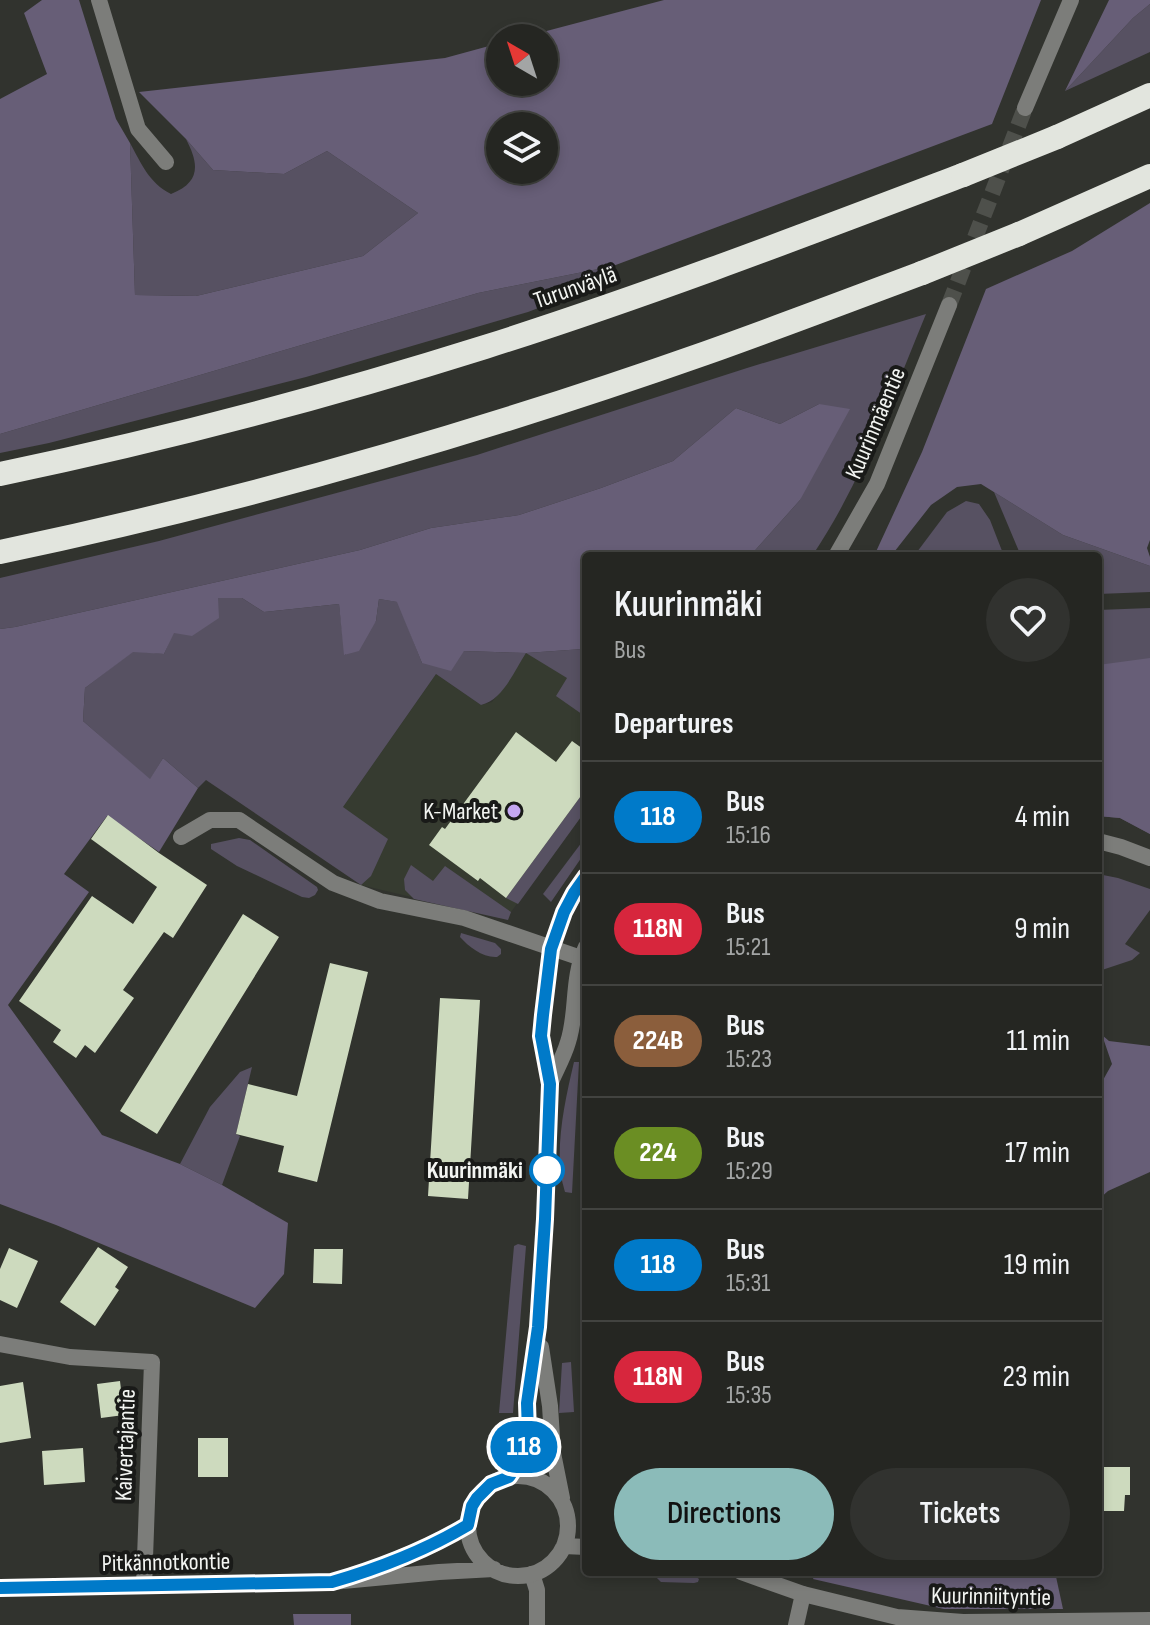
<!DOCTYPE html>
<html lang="en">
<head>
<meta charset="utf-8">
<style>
  body { margin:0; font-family:"Sofia Sans Condensed",sans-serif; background:#31322f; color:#f1f3f6; height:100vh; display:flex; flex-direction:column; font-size:30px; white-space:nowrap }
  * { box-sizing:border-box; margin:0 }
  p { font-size:26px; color:#a3a5a5 }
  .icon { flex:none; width:44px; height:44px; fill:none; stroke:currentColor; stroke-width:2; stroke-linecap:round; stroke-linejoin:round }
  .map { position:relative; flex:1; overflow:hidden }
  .details { position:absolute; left:582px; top:552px; width:520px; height:1024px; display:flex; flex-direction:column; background:#252622; border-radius:8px; box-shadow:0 4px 12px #0003,0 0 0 2px #424340 }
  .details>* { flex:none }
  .badge { padding:0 16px; border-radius:26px; font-size:28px; line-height:52px }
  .needle { width:52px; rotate:321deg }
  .controls { position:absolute; left:486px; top:24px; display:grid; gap:16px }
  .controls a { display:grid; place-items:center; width:72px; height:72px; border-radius:50%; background:#252622; box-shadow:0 4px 12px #0003,0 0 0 2px #424340; font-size:40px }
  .map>.badge { position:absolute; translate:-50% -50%; box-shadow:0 0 0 4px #fff }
  h2 { padding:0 32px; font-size:30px; line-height:72px }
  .round { display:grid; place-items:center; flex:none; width:84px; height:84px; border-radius:42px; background:#31322f }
  .head { display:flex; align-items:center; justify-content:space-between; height:136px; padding:0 32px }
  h1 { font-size:38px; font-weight:600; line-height:60px }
  .button { display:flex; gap:16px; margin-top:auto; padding:16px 32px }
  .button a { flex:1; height:92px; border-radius:48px; background:#8bbbb9; color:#111; font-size:32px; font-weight:600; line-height:92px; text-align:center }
  .button a+a { background:#31322f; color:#f1f3f6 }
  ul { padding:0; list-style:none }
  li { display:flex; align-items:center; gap:24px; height:112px; padding:0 32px; border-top:2px solid #424340 }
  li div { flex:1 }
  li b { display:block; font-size:30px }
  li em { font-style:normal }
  li .badge { min-width:88px; font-weight:700; text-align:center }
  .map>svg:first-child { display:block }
</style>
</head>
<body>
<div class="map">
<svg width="1150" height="1625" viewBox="0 0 1150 1625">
  <rect width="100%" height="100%" fill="#31332e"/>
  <path fill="#363b30" d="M 586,651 L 586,810 L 511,912 L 508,920 L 361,885 L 343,807 L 436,674 L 481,705 L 492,702 L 508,682 L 526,653 Z"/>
  <path fill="#575162" d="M 1150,4 L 1150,52 L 1065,91 L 1133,18 Z
    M 186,139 L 213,170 L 284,174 L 327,151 L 418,213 L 363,256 L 196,296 L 135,295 L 130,143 C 141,163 149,183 171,194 C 201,182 199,164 186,139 Z
    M 613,266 L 606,282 L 528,312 L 306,377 L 49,443 L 0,453 L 0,434 L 478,293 Z
    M 926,314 C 892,396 862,482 812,556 L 750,556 L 800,500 L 819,404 L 780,424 L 736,408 L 673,461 L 601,488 L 519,515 L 431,528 L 360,550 L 15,627 L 0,629 L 0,578 L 159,541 L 477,455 L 747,368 Z
    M 994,492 L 1063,535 L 1150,566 L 1150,592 L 1098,594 L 1098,556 L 1021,556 Z
    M 966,501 L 979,504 L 990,520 L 1004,556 L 914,556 L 947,512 Z
    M 218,598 L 242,598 L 264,612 L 339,604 L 345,655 L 376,621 L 379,599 L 398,602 L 422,663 L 464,651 L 526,653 L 583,649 L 586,651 L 586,717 L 556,696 L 567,678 L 526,653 C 514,671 503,700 481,705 L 436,674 L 343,807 L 388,839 L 371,876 L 361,885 L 206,780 L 198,788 L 163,758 L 150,780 L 83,721 L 85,688 L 133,651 L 164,654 L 173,633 Z
    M 1150,608 L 1150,834 L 1120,818 L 1098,816 L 1098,610 Z
    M 586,789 L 586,810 L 518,904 L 506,898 Z
    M 239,838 L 250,840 L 317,887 L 318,890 L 315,895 L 309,898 L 302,897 L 237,866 L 211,849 L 211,844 Z
    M 585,838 L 586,851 L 551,902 L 543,894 Z
    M 411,865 L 433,881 L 445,866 L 511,912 L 508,920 L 414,899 L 405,890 L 404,879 Z
    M 1098,874 L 1118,878 L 1150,889 L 1150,910 L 1125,944 L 1140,953 L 1132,960 L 1099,971 Z
    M 461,933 L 495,943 L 501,949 L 501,954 L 497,957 C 483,958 469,947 460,937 Z
    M 574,1062 L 579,1062 L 572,1193 L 565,1192 C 563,1184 560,1175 560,1167 C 558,1132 566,1096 574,1062 Z
    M 252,1067 L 236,1134 L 240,1136 L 222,1185 L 180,1164 L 210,1107 L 240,1072 Z
    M 518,1244 L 526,1246 L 513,1413 L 499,1413 L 514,1246 Z
    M 571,1362 L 574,1412 L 559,1413 L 562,1363 Z
    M 659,1572 L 691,1573 L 699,1579 L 698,1582 L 694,1583 L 661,1582 L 656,1577 Z"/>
  <path fill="#675e77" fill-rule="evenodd" d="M 42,0 L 79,0 L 116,119 L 130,143 L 135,295 L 196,296 L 363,256 L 418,213 L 327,151 L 284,174 L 213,170 L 186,139 L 139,92 L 445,58 L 500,43 L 500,82 L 544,82 L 544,38 L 520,38 L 664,0 L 1041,0 L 992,124 L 613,266 L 478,293 L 0,434 L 0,99 L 47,74 L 24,13 ZM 500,126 L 544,126 L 544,170 L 500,170 Z
    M 1109,0 L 1150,0 L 1150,4 L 1133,18 L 1065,91 Z
    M 1150,203 L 1150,540 L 1147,548 L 1150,557 L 1150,566 L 1063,535 L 981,484 L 957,487 L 931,505 L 891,556 L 874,556 L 922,452 L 986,289 L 1072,251 Z
    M 819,404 L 850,409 L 800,500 L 750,556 L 586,556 L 586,651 L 583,649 L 526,653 L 464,651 L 451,671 L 422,663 L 397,602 L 379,599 L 376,621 L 359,651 L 344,655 L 339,604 L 264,612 L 242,598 L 218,598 L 219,618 L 192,636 L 174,633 L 164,654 L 133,652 L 85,688 L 83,721 L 150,779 L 163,758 L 198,788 L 159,852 L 107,816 L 64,874 L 89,892 L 8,1005 L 102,1135 L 180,1164 L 222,1185 L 288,1223 L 284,1274 L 255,1308 L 56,1225 L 0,1204 L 0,629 L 15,627 L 360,550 L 431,528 L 519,515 L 601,488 L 673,461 L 736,408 L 780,424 Z
    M 1150,658 L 1150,834 L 1120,818 L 1098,816 L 1098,665 Z
    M 1102,1035 L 1109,1041 L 1150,1046 L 1150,1172 L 1108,1191 L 1098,1200 L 1098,1089 L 1112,1064 Z
    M 816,1572 L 1055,1572 L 1063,1609 L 944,1609 L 813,1579 Z
    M 293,1614 L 351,1614 L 351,1625 L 294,1625 Z"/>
  <path fill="#cddabe" d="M 516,732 L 556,762 L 572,741 L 586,751 L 586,789 L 506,898 L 480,878 L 478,881 L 429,845 L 442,827 L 445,829 Z
    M 108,815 L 159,853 L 207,885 L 173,938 L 164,932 L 123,990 L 134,998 L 95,1053 L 85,1045 L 76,1058 L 53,1042 L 61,1030 L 19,1001 L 92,896 L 133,924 L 157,887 L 91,839 Z
    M 243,914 L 279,937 L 157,1134 L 120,1111 Z
    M 330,963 L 368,972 L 317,1182 L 278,1172 L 284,1146 L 236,1134 L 248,1084 L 297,1096 Z
    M 440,998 L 480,1000 L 468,1199 L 428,1196 Z
    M 98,1247 L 128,1267 L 115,1287 L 119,1290 L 95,1326 L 60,1302 Z
    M 9,1248 L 38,1261 L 17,1308 L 0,1300 L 0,1269 Z
    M 314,1249 L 343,1249 L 342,1284 L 313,1283 Z
    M 120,1381 L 124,1415 L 101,1418 L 97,1384 Z
    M 23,1382 L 31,1438 L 0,1443 L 0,1386 Z
    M 198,1438 L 228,1438 L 228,1477 L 198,1477 Z
    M 83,1448 L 85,1482 L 44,1485 L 42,1451 Z
    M 1098,1467 L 1130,1467 L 1130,1495 L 1125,1495 L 1124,1511 L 1098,1511 Z"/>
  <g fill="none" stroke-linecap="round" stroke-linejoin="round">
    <path stroke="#4e504b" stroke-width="16" stroke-dasharray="16 8" stroke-linecap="butt" d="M 949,305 L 1025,108"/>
    <path stroke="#7c7d7a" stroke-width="16" d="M 99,0 L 138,129 L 166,162
      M 181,837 L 210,820 L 239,820 L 333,883 L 380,901 L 464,918 L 581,958
      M 0,1344 L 70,1357 L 152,1362 L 144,1586
      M 532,1574 L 537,1590 L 537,1625
      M 796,1625 L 803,1594"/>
    <path stroke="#7c7d7a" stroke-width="16" d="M 1025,108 L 1071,0
      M 836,556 L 877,484 L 949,305
      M 1098,841 L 1121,847 L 1150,858
      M 550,1084 C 556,1070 564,1056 568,1042 C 578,1012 571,979 586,947
      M 541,1347 L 550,1406 L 553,1453 L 562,1498
      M468 1526a50 50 0 1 1 100 0a50 50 0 1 1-100 0Z
      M 509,1477 L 521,1459 L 528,1433 L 527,1403 L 538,1327 L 545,1219 L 550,1084 L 541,1036 L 551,949 L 564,912 L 586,876
      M 564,1546 L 586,1547
      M 741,1572 L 803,1594 L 897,1617 L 963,1622 L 1150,1620
      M 361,1574 L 434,1544 L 468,1525
      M 0,1588 L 332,1582 L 439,1572 L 494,1569"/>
    <path stroke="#e2e5de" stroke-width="24" d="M 1057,137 L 1150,95
      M 1019,234 L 1150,176
      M 0,474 C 164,440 326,397 485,347 C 646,296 805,235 963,175
      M 0,552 C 239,502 476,434 706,353 C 779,327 850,300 922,273"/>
    <path stroke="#e2e5de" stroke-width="24" d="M 963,175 L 1057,137
      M 922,273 L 1019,234"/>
  </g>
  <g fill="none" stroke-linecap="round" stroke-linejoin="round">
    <g stroke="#fff" stroke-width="18">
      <path id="line" d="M 0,1588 L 332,1582 C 380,1568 426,1550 468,1525 L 472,1506 L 477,1498 L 491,1484 L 509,1477 L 521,1459 L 528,1433 L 527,1403 L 538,1327 L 545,1219 L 550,1084 L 541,1036 L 543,1015 L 551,949 L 564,912 L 574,893 L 586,876"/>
    </g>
    <use href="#line" stroke="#007ac9" stroke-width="12"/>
  </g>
  <circle fill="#c4a7f1" stroke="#191a18" stroke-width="3" cx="514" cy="811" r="8"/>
  <circle fill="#fff" stroke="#007ac9" stroke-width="4" cx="547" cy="1170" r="16"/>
  <g text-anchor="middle" stroke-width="8" stroke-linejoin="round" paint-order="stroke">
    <g font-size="24" fill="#f3f5f2" stroke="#191a18">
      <text transform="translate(575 287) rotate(-19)" y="8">Turunväylä</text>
      <text transform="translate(875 423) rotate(-67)" y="8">Kuurinmäentie</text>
      <text transform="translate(125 1445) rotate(-88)" y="8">Kaivertajantie</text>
      <text transform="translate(166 1562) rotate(-1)" y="8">Pitkännotkontie</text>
      <text transform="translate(991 1596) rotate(1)" y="8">Kuurinniityntie</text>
    </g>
    <g font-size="24" fill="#f3f5f2" stroke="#191a18" text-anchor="end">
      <text x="498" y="819">K-Market</text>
    </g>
    <g font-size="24" font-weight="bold" fill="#f3f5f2" stroke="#191a18" text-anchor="end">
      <text x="523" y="1178">Kuurinmäki</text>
    </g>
  </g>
</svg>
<div class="controls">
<a><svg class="needle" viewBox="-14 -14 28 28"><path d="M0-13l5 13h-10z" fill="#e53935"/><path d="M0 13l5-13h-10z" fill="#a3a5a5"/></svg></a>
<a><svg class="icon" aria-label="layers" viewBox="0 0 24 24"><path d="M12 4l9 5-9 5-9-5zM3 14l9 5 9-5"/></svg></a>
</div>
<b class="badge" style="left:524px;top:1447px;background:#007ac9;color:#fff">118</b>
<section class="details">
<div class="head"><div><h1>Kuurinmäki</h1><p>Bus</p></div><a class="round"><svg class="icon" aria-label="heart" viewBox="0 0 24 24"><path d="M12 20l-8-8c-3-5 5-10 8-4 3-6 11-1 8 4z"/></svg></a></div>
<h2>Departures</h2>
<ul>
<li><span class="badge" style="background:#007ac9;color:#fff">118</span><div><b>Bus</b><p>15:16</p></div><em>4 min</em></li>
<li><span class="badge" style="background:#d7263d;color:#fff">118N</span><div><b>Bus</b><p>15:21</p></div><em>9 min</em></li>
<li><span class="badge" style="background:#8b5e3c;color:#fff">224B</span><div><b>Bus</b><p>15:23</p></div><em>11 min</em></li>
<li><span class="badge" style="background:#6b8e23;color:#fff">224</span><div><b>Bus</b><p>15:29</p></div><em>17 min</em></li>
<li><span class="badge" style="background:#007ac9;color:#fff">118</span><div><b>Bus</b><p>15:31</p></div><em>19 min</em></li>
<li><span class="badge" style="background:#d7263d;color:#fff">118N</span><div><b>Bus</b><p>15:35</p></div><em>23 min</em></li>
</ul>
<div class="button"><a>Directions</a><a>Tickets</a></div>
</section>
</div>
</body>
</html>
